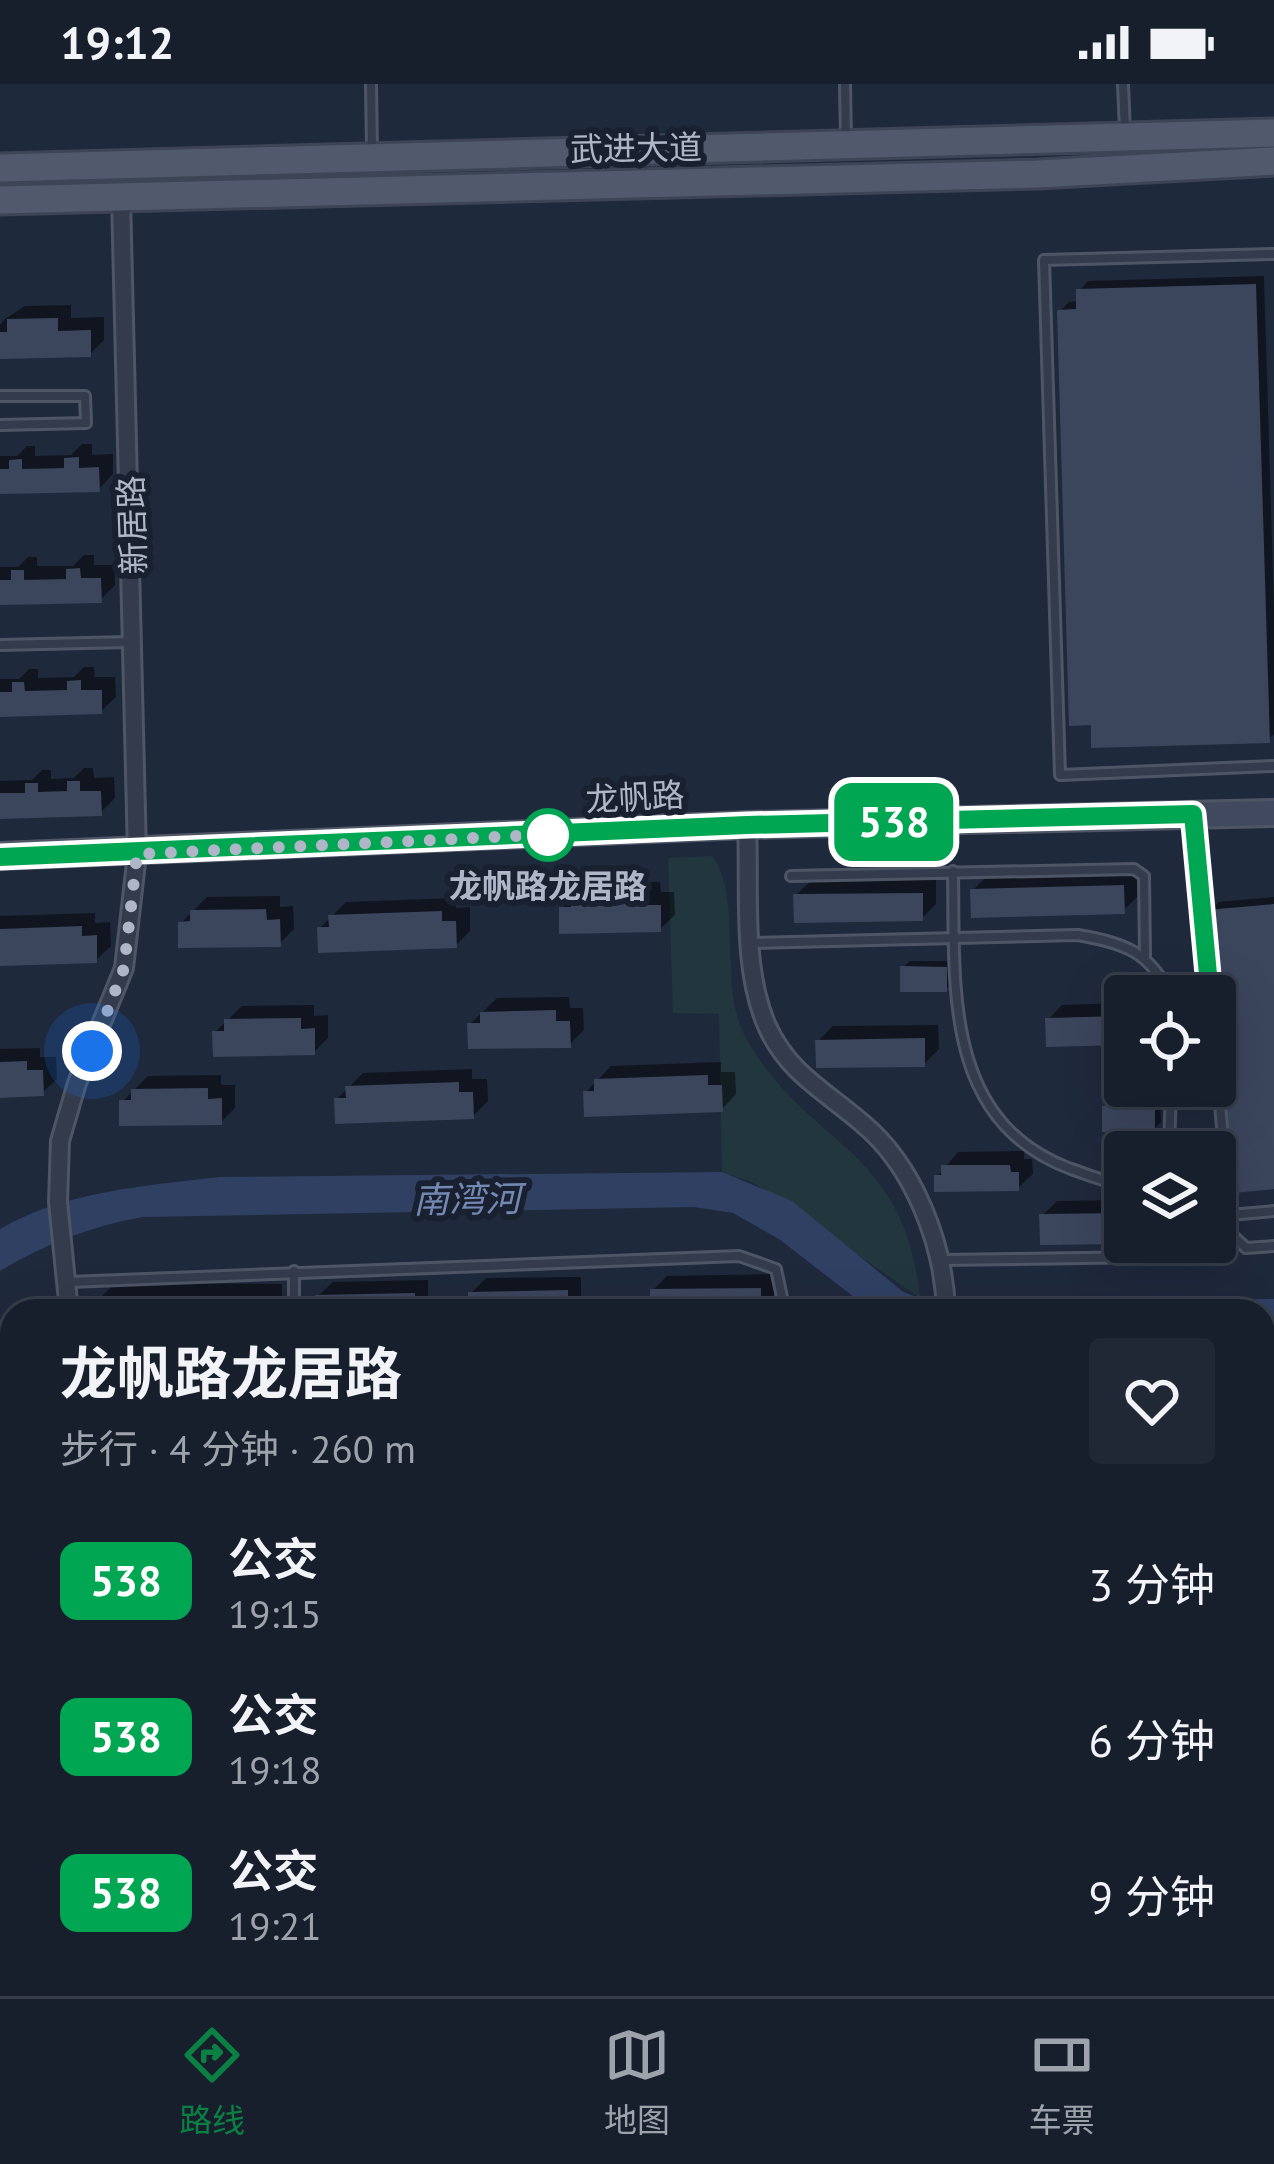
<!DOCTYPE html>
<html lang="zh">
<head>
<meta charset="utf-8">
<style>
  body { margin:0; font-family:"PT Sans","Noto Sans SC",sans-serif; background:#202735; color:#f1f3f6; height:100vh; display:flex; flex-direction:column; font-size:45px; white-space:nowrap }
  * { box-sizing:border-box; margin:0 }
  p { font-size:39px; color:#9ea2aa }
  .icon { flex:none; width:66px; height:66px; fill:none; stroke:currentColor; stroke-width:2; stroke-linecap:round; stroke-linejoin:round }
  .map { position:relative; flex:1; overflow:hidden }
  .panel { position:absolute; left:0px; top:1215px; width:1275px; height:699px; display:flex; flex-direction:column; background:#171f2d; border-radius:36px 36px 0 0; box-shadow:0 12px 48px #0002,0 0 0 3px #363d49 }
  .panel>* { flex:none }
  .badge { padding:0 24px; border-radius:18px; font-size:42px; line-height:78px }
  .tools { position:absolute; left:1104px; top:891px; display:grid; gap:24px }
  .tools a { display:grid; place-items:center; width:132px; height:132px; border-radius:12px; background:#171f2d; box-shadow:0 12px 48px #0002,0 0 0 3px #363d49; font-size:60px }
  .you { position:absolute; width:60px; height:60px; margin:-30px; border:9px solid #fff; border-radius:50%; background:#1a73e8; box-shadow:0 0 0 18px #1a73e833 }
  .map>.badge { position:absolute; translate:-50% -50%; box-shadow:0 0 0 6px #fff }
  .round { display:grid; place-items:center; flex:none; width:126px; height:126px; border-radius:12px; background:#202735 }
  .overview { display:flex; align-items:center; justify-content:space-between; height:204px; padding:0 60px }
  h1 { font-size:57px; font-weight:700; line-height:90px }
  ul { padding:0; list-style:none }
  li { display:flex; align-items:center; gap:36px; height:156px; padding:0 60px }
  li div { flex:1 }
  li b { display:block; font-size:45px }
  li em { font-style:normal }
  li .badge { min-width:132px; font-weight:700; text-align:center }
  .status { display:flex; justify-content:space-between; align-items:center; height:84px; padding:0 60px; background:#171f2d; direction:ltr }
  .status svg { height:33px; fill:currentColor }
  .tabs { display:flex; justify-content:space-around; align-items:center; height:168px; border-top:3px solid #363d49; background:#171f2d; font-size:33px; color:#9ea2aa }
  .tabs a { display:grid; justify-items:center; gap:6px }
  .tabs .active { color:#0b8043 }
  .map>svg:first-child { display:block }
</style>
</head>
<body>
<div class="status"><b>19:12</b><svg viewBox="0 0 49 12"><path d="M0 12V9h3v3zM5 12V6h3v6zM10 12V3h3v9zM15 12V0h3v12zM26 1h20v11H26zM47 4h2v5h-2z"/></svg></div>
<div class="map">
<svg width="1274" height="1912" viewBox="0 0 1274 1912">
  <rect width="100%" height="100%" fill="#1f293c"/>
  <path fill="#21373d" d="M 712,772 C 743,810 718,902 745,952 C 807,1065 904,1059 920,1214 L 754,1099 L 722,1088 L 719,930 L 673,929 L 668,774 Z"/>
  <path fill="#2f4063" d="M 722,1088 L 792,1117 L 902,1207 L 927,1218 L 1274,1215 L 1274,1252 L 1263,1252 L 1263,1227 L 872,1227 L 779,1155 L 733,1129 L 694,1123 L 143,1133 C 91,1142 45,1160 0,1187 L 0,1145 C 66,1107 144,1102 219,1093 Z"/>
  <path fill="#0007" d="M 1264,192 L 1274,525 L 1274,650 L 1268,656 L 1060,227 L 1069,218 L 1079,217 L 1079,207 L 1088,197 Z
    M 71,221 L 71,234 L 104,233 L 104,256 L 90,270 L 0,272 L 0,241 L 5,235 L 25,222 Z
    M 82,360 L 92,360 L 92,371 L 113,370 L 113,390 L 99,405 L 0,407 L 0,372 L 17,372 L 27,362 L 35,362 L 35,372 L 71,371 Z
    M 84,471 L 94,471 L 94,481 L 115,481 L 115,501 L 100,516 L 0,518 L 0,483 L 18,483 L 28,473 L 37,473 L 37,482 L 73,482 Z
    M 84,583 L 94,583 L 95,593 L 115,593 L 116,613 L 101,627 L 0,630 L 0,595 L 19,595 L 29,585 L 38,585 L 38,594 L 74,593 Z
    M 84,684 L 93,684 L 94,694 L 114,693 L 115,714 L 100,729 L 0,732 L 0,697 L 32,696 L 42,686 L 51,686 L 51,695 L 74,694 Z
    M 1137,787 L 1138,812 L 1123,827 L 973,806 L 987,792 Z
    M 936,795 L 936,820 L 922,834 L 796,811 L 811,797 Z
    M 588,798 L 660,798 L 661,808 L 674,808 L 675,831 L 660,845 L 562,824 Z
    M 280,812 L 280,823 L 293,822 L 294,845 L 279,860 L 181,839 L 207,813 Z
    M 1274,813 L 1274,1102 L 1210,827 L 1219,818 Z
    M 455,814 L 456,824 L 470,823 L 470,847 L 456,861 L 320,844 L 346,818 Z
    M 95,829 L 95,839 L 110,838 L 111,862 L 96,876 L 0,879 L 0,832 Z
    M 910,877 L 953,877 L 952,899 L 946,905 L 903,883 Z
    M 569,913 L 570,924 L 583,924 L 584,946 L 569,961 L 470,940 L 497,914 Z
    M 1125,919 L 1125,958 L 1048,936 L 1062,921 Z
    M 314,921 L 314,932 L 328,931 L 328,954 L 314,968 L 215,948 L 242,922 Z
    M 938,941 L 939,965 L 924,980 L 818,957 L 833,942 Z
    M 40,964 L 40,973 L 56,973 L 57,995 L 42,1009 L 0,1011 L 0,965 Z
    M 721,978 L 721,988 L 735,988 L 736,1010 L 722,1025 L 586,1008 L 611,982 Z
    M 472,985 L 472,995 L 487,995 L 488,1017 L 473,1032 L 337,1015 L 363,989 Z
    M 221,991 L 221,1001 L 235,1001 L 235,1024 L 221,1038 L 122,1018 L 148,992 Z
    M 1112,1017 L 1160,1017 L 1161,1038 L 1154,1045 L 1105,1024 Z
    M 1024,1067 L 1024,1075 L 1032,1075 L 1033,1090 L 1018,1104 L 937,1093 L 958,1068 Z
    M 1125,1116 L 1125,1157 L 1042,1132 L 1057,1117 Z
    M 774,1190 L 774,1216 L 763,1227 L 653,1227 L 653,1206 L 667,1192 Z
    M 581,1193 L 581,1218 L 573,1227 L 471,1227 L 471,1209 L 486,1194 Z
    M 428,1196 L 428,1221 L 423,1227 L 318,1227 L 318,1212 L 333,1198 Z
    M 115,1199 L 282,1200 L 282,1225 L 101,1227 L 101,1213 Z
    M 1263,1299 L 1274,1299 L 1274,1340 L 1263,1340 Z
    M 0,1316 L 12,1316 L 12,1370 L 0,1371 Z
    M 0,1422 L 12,1422 L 12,1476 L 0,1475 Z
    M 1263,1459 L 1274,1459 L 1274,1498 L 1263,1498 Z
    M 1263,1579 L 1274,1579 L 1274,1616 L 1263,1616 Z
    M 12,1634 L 12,1678 L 0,1679 L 0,1635 Z
    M 1263,1657 L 1274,1657 L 1274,1693 L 1263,1693 Z
    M 0,1761 L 12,1761 L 12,1803 L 0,1803 Z
    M 1263,1765 L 1274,1765 L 1274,1800 L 1263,1800 Z
    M 1263,1838 L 1274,1838 L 1274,1873 L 1263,1874 Z
    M 0,1886 L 12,1886 L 12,1902 L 36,1902 L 36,1912 L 0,1912 Z
    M 96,1902 L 198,1902 L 188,1912 L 96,1912 Z
    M 628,1902 L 780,1902 L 780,1912 L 618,1912 Z
    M 799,1902 L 943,1902 L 943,1912 L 790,1912 Z
    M 990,1902 L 1093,1902 L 1093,1910 L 988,1912 Z
    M 1102,1902 L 1208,1902 L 1208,1904 L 1200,1912 L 1102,1912 Z"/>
  <path fill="#3b455c" d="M 1256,200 L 1270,659 L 1091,664 L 1091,641 L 1069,642 L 1057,226 L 1076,225 L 1076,205 Z
    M 58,234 L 58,247 L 91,246 L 91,273 L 0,275 L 0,248 L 7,248 L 7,235 Z
    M 79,373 L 79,384 L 99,383 L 100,408 L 0,410 L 0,385 L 9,385 L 9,376 L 22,375 L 22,385 L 64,384 L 64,374 Z
    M 80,484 L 81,494 L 101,494 L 102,519 L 0,521 L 0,496 L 11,496 L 11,486 L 24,486 L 24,496 L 66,495 L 66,485 Z
    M 81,596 L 81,606 L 102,606 L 102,630 L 0,633 L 0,608 L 12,608 L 12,598 L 24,598 L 25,607 L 67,606 L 67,597 Z
    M 67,697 L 80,697 L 80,707 L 101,707 L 102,732 L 0,735 L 0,709 L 25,709 L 25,699 L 38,699 L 38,708 L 67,707 Z
    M 1124,801 L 1125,830 L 971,834 L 970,805 Z
    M 923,809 L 923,837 L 794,839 L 793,810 Z
    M 647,811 L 647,821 L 661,821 L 661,848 L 559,850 L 559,823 L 571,823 L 570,812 Z
    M 1274,820 L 1274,1105 L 1234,1109 L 1206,826 Z
    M 266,825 L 267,836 L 280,835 L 281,863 L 178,864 L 178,838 L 190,837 L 190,826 Z
    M 442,827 L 442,837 L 456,837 L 457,864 L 318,869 L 317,843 L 329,843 L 328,831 Z
    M 82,842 L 82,852 L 97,851 L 97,879 L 0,882 L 0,845 Z
    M 900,882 L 947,883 L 947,908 L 900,908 Z
    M 556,926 L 556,937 L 570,937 L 571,964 L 468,965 L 467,939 L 480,939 L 480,928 Z
    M 1125,932 L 1125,961 L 1046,963 L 1045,934 Z
    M 301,934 L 301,945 L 315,944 L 315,971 L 213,973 L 212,947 L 224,947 L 224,935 Z
    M 925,954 L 925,983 L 816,984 L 815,956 Z
    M 27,977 L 27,986 L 43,986 L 44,1012 L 0,1014 L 0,978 Z
    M 708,991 L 708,1001 L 722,1001 L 723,1028 L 584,1033 L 583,1007 L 594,1007 L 594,995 Z
    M 459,998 L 459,1008 L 473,1008 L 474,1035 L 335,1040 L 334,1014 L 346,1014 L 345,1002 Z
    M 208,1004 L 208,1015 L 222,1014 L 222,1041 L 119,1042 L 119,1016 L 131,1016 L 131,1005 Z
    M 1102,1022 L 1155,1022 L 1155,1048 L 1102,1048 Z
    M 941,1081 L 1010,1081 L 1011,1088 L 1019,1088 L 1019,1107 L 934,1108 L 934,1091 L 941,1091 Z
    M 1125,1129 L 1125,1160 L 1040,1161 L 1039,1130 Z
    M 761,1204 L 761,1227 L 650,1227 L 650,1205 Z
    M 568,1206 L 568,1227 L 468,1227 L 468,1208 Z
    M 415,1209 L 415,1227 L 315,1227 L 315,1211 Z
    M 98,1212 L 268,1213 L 269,1227 L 98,1227 Z
    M 1263,1312 L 1274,1312 L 1274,1343 L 1263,1343 Z
    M 0,1324 L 12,1324 L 12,1373 L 0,1374 Z
    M 0,1430 L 12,1430 L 12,1480 L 0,1481 Z
    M 1263,1472 L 1274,1472 L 1274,1501 L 1263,1501 Z
    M 1274,1591 L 1274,1619 L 1263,1619 L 1263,1592 Z
    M 0,1647 L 12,1647 L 12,1681 L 0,1682 Z
    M 1263,1670 L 1274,1670 L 1274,1696 L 1263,1696 Z
    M 0,1774 L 12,1774 L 12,1806 L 0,1806 Z
    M 1263,1778 L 1274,1778 L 1274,1803 L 1263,1803 Z
    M 1274,1850 L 1274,1876 L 1263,1877 L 1263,1851 Z
    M 0,1899 L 22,1902 L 22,1912 L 0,1912 Z
    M 93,1902 L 185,1902 L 185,1912 L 93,1912 Z
    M 1080,1902 L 1080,1912 L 985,1912 L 985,1903 Z
    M 1099,1902 L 1194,1902 L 1194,1912 L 1099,1912 Z
    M 929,1905 L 930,1912 L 848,1912 L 848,1908 Z"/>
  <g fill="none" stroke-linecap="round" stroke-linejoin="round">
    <g stroke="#4e5666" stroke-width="14">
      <path id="lane" d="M 371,0 L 372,67
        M 845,0 L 846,55
        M 1123,0 L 1125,47
        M 1274,170 L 1044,176 L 1060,691 L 1274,682
        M 0,312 L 85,312 L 86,339 L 0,341
        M 0,561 L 129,558
        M 1194,738 L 1210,912
        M 953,787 C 955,902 942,1037 1071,1085 C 1089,1091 1106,1099 1125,1100
        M 791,792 L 1134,785 L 1144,792 L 1145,873
        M 752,859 L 1078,851 C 1125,859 1150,868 1171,912
        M 1215,967 L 1232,1151 L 1246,1164 L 1274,1162
        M 1169,1068 L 1171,1002
        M 1230,1131 L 1274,1127
        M 941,1176 L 1150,1173 L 1166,1158
        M 294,1187 L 294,1227
        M 69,1198 L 739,1172 L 776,1185 L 785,1227
        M 1263,1292 L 1274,1292
        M 1263,1427 L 1274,1427
        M 1263,1644 L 1274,1644
        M 0,1688 L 12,1688
        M 1263,1728 L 1274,1728
        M 0,1757 L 12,1757
        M 1263,1831 L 1274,1830
        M 72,1902 L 72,1912
        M 202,1902 L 207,1912
        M 964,1902 L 965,1912
        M 1223,1902 L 1223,1912
        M 246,1904 L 305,1902
        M 518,1912 L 520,1902
        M 565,1912 L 566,1902"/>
    </g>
    <g stroke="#4e5666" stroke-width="22">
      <path id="street" d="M 747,741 C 750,804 741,883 767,942 C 788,989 825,1007 862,1039 C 914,1082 944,1160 946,1227
        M 69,1227 L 58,1118 L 60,1057 L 77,999 L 124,884 L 137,770 L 121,113"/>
    </g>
    <g stroke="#4e5666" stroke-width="30">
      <path id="secondary" d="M 0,772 L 747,741 L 1274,729
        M 1263,1555 L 1274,1555
        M 0,1588 L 12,1588"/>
    </g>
    <g stroke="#3c4455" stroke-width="33">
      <path id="primary" d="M 0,84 L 1274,49
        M 0,116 L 1038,90 L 1274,77"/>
    </g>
    <use href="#lane" stroke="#333b4c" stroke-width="8"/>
    <use href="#street" stroke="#333b4c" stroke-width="16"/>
    <use href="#secondary" stroke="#41495f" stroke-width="24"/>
    <use href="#primary" stroke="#515a6c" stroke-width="27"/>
  </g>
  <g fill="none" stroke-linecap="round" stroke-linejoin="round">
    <g stroke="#fff" stroke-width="27">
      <path id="line" d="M 0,773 L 747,741 L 1193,730 L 1210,912"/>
    </g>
    <use href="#line" stroke="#00a651" stroke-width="18"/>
    <path stroke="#aeb6c8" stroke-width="12" stroke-dasharray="0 21.6" d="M 92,967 L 124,884 L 137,770 L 560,750 L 548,751"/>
  </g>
  <circle fill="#fff" stroke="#00a651" stroke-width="6" cx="548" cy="751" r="24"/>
  <g text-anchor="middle" stroke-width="12" stroke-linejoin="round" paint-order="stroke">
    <g font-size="33" fill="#aeb6c8" stroke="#192030">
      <text transform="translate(636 64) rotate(-1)" y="12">武进大道</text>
      <text transform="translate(132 441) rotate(-92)" y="12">新居路</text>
      <text transform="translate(635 713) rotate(-3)" y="12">龙帆路</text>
    </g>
    <g font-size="33" font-weight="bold" fill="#aeb6c8" stroke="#192030">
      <text x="548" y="814">龙帆路龙居路</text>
    </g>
    <g font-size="36" font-style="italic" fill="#7389b3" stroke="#192030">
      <text transform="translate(467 1115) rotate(-1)" y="13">南湾河</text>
    </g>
  </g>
</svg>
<div class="tools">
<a><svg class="icon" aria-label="locate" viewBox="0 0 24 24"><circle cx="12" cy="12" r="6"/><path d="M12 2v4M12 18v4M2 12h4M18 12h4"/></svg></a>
<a><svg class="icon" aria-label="layers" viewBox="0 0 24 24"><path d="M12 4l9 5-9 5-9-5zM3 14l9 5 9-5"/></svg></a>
</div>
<div class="you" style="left:92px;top:967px"></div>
<b class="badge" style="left:894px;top:738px;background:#00a651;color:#fff">538</b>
<section class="panel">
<div class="overview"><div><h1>龙帆路龙居路</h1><p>步行 · 4 分钟 · 260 m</p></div><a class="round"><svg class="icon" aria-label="heart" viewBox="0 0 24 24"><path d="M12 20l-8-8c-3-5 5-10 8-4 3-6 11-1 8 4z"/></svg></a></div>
<ul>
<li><span class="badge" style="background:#00a651;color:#fff">538</span><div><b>公交</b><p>19:15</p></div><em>3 分钟</em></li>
<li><span class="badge" style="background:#00a651;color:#fff">538</span><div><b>公交</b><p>19:18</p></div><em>6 分钟</em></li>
<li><span class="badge" style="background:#00a651;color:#fff">538</span><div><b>公交</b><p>19:21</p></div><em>9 分钟</em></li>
</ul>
</section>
</div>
<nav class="tabs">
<a class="active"><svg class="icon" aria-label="directions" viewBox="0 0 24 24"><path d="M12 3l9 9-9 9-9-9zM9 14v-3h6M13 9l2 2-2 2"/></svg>路线</a>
<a><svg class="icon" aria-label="map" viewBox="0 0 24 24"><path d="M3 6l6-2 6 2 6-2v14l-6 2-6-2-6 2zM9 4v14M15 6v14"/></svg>地图</a>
<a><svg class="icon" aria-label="tickets" viewBox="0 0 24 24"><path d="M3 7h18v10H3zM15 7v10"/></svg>车票</a>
</nav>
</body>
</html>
